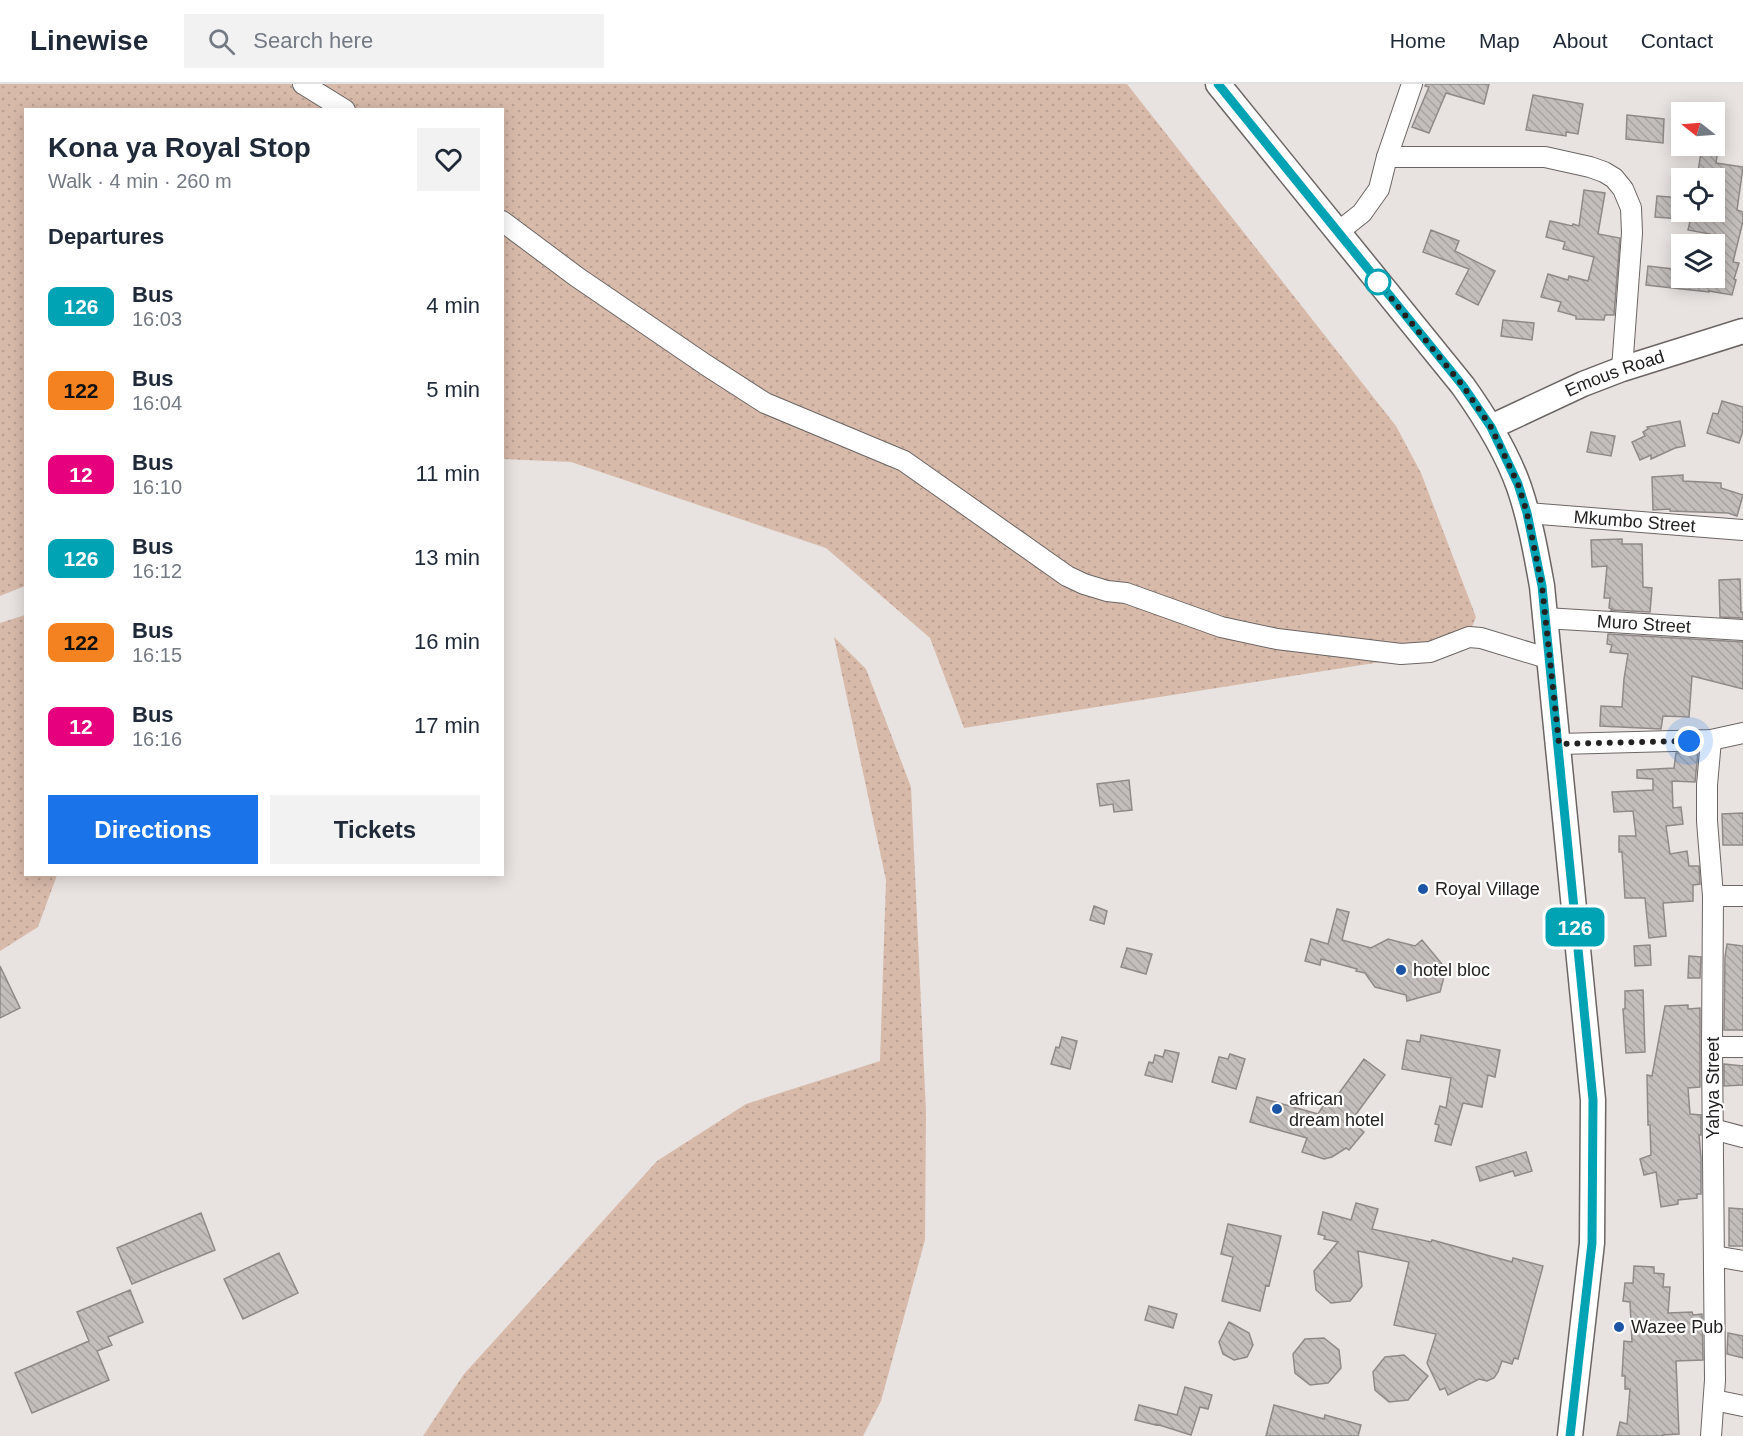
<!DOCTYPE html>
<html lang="en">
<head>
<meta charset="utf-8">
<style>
  body { margin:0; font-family:Helvetica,sans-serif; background:#f2f2f3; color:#1f2937; height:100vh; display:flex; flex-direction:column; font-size:22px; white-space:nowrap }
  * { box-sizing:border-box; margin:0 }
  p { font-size:20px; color:#747a83 }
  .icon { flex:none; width:33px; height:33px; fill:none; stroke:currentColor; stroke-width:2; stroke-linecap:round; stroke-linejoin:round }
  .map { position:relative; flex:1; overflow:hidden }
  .drawer { position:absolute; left:24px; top:24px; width:480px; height:768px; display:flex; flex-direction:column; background:#fff; border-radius:0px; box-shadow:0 3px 15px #0003 }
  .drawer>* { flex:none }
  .badge { padding:0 12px; border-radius:9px; font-size:21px; line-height:39px }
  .needle { width:39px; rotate:287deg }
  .buttons { position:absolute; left:1671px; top:18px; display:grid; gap:12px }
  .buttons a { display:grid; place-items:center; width:54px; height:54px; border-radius:0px; background:#fff; box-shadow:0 3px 15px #0003; font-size:30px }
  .you { position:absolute; width:30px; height:30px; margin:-15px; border:4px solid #fff; border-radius:50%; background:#1a73e8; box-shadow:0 0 0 9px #1a73e833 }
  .map>.badge { position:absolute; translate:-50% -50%; box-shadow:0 0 0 3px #fff }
  h2 { padding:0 24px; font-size:22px; line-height:54px }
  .round { display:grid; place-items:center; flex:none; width:63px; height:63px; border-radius:0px; background:#f2f2f3 }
  .summary { display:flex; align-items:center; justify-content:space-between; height:102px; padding:0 24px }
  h1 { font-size:28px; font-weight:800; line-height:45px }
  .button { display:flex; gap:12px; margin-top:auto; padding:12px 24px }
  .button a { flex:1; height:69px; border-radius:0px; background:#1a73e8; color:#fff; font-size:24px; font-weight:800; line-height:69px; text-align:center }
  .button a+a { background:#f2f2f3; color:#1f2937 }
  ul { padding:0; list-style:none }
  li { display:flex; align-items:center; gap:18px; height:84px; padding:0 24px }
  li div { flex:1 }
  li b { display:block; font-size:22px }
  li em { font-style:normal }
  li .badge { min-width:66px; font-weight:700; text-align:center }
  header { display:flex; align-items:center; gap:36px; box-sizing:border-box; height:84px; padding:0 30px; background:#fff; border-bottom:2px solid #e0e1e3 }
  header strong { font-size:28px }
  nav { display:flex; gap:33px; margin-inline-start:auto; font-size:21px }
  .search { width:420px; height:54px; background:#f2f2f3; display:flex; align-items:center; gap:15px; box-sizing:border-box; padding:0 21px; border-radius:0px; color:#747a83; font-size:22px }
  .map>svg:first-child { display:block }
</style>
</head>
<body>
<header>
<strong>Linewise</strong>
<div class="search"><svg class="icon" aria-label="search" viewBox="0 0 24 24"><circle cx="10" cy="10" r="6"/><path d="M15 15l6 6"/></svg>Search here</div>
<nav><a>Home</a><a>Map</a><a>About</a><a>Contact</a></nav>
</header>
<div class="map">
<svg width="1743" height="1352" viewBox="0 0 1743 1352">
  <defs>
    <pattern id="grass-dots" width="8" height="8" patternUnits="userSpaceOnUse" patternTransform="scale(1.5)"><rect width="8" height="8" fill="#d8baaa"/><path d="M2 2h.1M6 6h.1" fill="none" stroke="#b9a092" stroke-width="1.8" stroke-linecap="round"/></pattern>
    <pattern id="building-back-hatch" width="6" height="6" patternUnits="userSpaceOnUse" patternTransform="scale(1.5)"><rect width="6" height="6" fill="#c3bebc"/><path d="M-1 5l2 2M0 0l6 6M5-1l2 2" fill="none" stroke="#a7a3a1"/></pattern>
  </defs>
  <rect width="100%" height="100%" fill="#e8e3e0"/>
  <path fill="url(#grass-dots)" d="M 0,0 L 1127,0 L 1396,342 L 1421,389 L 1476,533 L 1463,565 L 964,644 L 930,554 L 826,464 L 571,378 L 503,375 L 502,26 L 26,26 L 25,502 L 0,512 Z
    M 25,531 L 26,790 L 57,791 L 38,843 L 0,867 L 0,539 Z
    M 834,553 L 866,585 L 911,703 L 926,1028 L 925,1156 L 881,1317 L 863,1352 L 423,1352 L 464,1290 L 657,1077 L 746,1020 L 880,977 L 886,796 Z"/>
  <path fill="url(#building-back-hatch)" stroke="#8f8a88" stroke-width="1.5" d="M 1426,0 L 1489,0 L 1484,20 L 1446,9 L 1429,49 L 1412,43 L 1429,3 L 1425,2 Z
    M 1533,11 L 1583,20 L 1578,50 L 1566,48 L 1566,52 L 1526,46 Z
    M 1627,31 L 1664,35 L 1663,59 L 1626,55 Z
    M 1702,62 L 1718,64 L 1716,79 L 1743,83 L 1737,126 L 1743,128 L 1743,137 L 1733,178 L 1739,179 L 1734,195 L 1736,196 L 1732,211 L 1709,207 L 1709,208 L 1646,201 L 1648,182 L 1682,186 L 1682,194 L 1714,194 L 1714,181 L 1721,161 L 1709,158 L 1710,150 L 1688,146 L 1691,133 L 1714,137 L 1720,110 L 1714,109 L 1714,94 L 1697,94 Z
    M 1584,106 L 1605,109 L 1598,150 L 1620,154 L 1614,231 L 1605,231 L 1604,236 L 1576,235 L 1576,232 L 1558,227 L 1561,218 L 1541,213 L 1548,190 L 1568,196 L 1569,192 L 1588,197 L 1594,173 L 1563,165 L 1565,158 L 1546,153 L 1550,137 L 1572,142 L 1573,140 L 1579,142 Z
    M 1657,112 L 1682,114 L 1682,135 L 1655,133 Z
    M 1431,146 L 1459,157 L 1455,167 L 1495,187 L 1478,221 L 1456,210 L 1469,185 L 1423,168 Z
    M 1503,236 L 1534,239 L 1532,256 L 1501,252 Z
    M 1722,317 L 1743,323 L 1743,347 L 1739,359 L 1707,349 L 1713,329 L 1718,330 Z
    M 1680,337 L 1685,362 L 1675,364 L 1651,375 L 1651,371 L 1640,376 L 1632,358 L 1645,352 L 1643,348 L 1648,345 L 1647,343 Z
    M 1591,348 L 1615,352 L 1611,372 L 1587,368 Z
    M 1683,391 L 1683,397 L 1721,399 L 1721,404 L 1743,411 L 1737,432 L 1728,429 L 1670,427 L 1670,425 L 1653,426 L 1652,393 Z
    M 1622,455 L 1622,460 L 1642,460 L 1643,503 L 1652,504 L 1650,528 L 1611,526 L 1612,525 L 1609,524 L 1610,514 L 1604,514 L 1607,482 L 1592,483 L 1591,456 Z
    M 1740,495 L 1741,528 L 1743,528 L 1743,534 L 1720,533 L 1719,496 Z
    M 1608,550 L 1743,558 L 1743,605 L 1692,592 L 1689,633 L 1663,632 L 1661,645 L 1600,642 L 1601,622 L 1622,623 L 1624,595 L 1628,570 L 1610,568 L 1612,561 L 1607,560 Z
    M 1698,668 L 1695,698 L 1672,697 L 1673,724 L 1681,723 L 1683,740 L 1666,742 L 1670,770 L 1687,767 L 1689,782 L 1699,782 L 1700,800 L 1693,801 L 1693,817 L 1663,819 L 1666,852 L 1649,854 L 1645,814 L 1625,814 L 1622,768 L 1619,768 L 1619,752 L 1636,752 L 1633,727 L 1614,728 L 1612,708 L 1653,706 L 1653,695 L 1637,694 L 1637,686 L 1674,684 L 1676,669 Z
    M 1129,696 L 1132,726 L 1114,728 L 1113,720 L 1100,722 L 1097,700 Z
    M 1743,729 L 1743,761 L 1723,761 L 1722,730 Z
    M 1094,822 L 1107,827 L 1104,840 L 1090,836 Z
    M 1337,825 L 1349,828 L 1342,856 L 1371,864 L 1388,855 L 1415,862 L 1422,856 L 1446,885 L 1440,908 L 1407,917 L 1406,911 L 1375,903 L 1365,889 L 1356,887 L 1357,885 L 1321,875 L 1320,881 L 1305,877 L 1311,855 L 1328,860 Z
    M 1727,860 L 1743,862 L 1743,946 L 1724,946 L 1725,873 Z
    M 1650,861 L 1651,881 L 1635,882 L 1634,862 Z
    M 1127,864 L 1152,870 L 1146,890 L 1121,883 Z
    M 1689,872 L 1701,873 L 1700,894 L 1688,894 Z
    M 0,882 L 20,924 L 0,934 Z
    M 1643,906 L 1645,968 L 1626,969 L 1623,925 L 1625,925 L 1625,907 Z
    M 1688,921 L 1688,925 L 1700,924 L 1700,1003 L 1688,1004 L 1690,1030 L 1701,1031 L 1701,1051 L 1699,1051 L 1701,1074 L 1701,1110 L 1697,1110 L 1697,1114 L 1678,1116 L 1678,1120 L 1661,1123 L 1656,1088 L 1644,1091 L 1640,1075 L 1651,1071 L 1650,1041 L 1648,1041 L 1647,991 L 1652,992 L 1665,922 Z
    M 1421,951 L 1500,966 L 1495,993 L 1488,991 L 1482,1023 L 1463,1019 L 1451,1061 L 1435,1057 L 1439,1041 L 1435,1040 L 1440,1022 L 1446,1024 L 1451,994 L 1402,985 L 1407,956 L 1420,958 Z
    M 1062,953 L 1077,957 L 1070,985 L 1051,980 L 1056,963 L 1059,964 Z
    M 1165,966 L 1179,969 L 1172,998 L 1145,991 L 1149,978 L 1153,979 L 1155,971 L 1163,973 Z
    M 1230,970 L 1245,975 L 1236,1005 L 1212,998 L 1219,973 L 1228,975 Z
    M 1364,975 L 1385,991 L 1351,1037 L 1364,1048 L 1349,1066 L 1346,1064 L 1332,1073 L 1324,1075 L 1302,1068 L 1307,1054 L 1250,1038 L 1257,1013 L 1318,1030 L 1329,1013 L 1334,1016 Z
    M 1724,980 L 1743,982 L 1743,1001 L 1724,1002 Z
    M 1526,1068 L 1532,1087 L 1515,1092 L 1513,1087 L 1480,1097 L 1476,1083 Z
    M 1356,1119 L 1378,1125 L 1372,1145 L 1431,1158 L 1432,1156 L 1512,1178 L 1513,1174 L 1543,1182 L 1518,1275 L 1514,1274 L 1512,1280 L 1502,1277 L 1498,1288 L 1494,1294 L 1487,1297 L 1479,1295 L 1448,1311 L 1445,1304 L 1440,1306 L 1427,1279 L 1436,1250 L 1394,1241 L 1409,1178 L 1358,1167 L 1362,1202 L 1350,1217 L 1331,1219 L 1316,1206 L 1314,1187 L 1338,1158 L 1324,1155 L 1325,1152 L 1318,1150 L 1323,1128 L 1351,1136 Z
    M 1729,1124 L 1743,1125 L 1743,1162 L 1729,1162 Z
    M 201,1129 L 215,1166 L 132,1200 L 117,1164 Z
    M 1228,1140 L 1281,1152 L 1269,1202 L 1266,1201 L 1260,1227 L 1222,1217 L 1233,1173 L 1221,1170 Z
    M 279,1169 L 298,1209 L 243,1235 L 224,1195 Z
    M 1634,1182 L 1654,1183 L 1654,1189 L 1664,1190 L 1663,1203 L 1670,1203 L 1668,1229 L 1692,1228 L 1693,1231 L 1702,1230 L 1703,1276 L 1676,1277 L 1679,1350 L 1663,1351 L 1662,1352 L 1617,1352 L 1620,1338 L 1627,1340 L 1630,1305 L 1625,1305 L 1625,1292 L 1622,1292 L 1624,1257 L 1632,1258 L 1630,1218 L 1623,1217 L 1625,1199 L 1633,1199 Z
    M 130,1206 L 143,1238 L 108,1253 L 112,1261 L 97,1267 L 109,1296 L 32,1329 L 15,1289 L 89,1257 L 77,1228 Z
    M 1149,1222 L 1177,1230 L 1173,1244 L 1145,1236 Z
    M 1229,1238 L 1249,1249 L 1253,1261 L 1247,1273 L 1234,1276 L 1223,1270 L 1219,1258 Z
    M 1728,1249 L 1743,1252 L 1743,1274 L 1727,1270 Z
    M 1324,1254 L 1339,1266 L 1341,1284 L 1328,1299 L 1310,1301 L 1295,1289 L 1293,1270 L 1305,1255 Z
    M 1404,1271 L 1428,1292 L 1408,1316 L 1389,1318 L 1375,1306 L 1373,1288 L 1385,1273 Z
    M 1185,1303 L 1212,1311 L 1208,1325 L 1200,1323 L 1191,1351 L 1156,1340 L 1156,1341 L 1135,1336 L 1139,1321 L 1177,1331 Z
    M 1274,1321 L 1324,1335 L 1325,1331 L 1361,1341 L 1358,1352 L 1266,1352 Z"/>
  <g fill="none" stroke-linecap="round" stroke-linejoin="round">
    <g stroke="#6b6664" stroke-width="22">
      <g id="minor">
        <path d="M 303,0 L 345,26"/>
        <path d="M 1387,73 L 1545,73 L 1590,83 L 1604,88 L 1614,94 L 1623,105 L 1631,124 L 1632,149 L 1622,285"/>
        <path d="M 502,137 L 577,193 L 706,281 L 765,319 L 904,377 L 1067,492 L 1084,500 L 1107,507 L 1126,509 L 1140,514 L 1221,543 L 1277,555 L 1401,570 L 1430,568 L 1469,553 L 1481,554 L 1550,575"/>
        <path d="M 1338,148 L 1362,129 L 1379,105 L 1387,73 L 1412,0"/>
        <path id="s1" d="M 1527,429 L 1743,446"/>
        <path id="s2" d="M 1545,534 L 1743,546"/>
        <path d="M 1559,660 L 1711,656 L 1743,649"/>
        <path d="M 1713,812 L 1743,812"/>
        <path d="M 1712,963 L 1743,963"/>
        <path d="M 1713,1045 L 1743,1053"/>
        <path d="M 1714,1172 L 1743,1177"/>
        <path d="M 1714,1316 L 1743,1322"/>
        <path d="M 1711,1352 L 1715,1296 L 1712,963 L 1713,812 L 1707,737 L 1707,701 L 1711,656"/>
      </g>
    </g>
    <g stroke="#6b6664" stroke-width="27">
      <g id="tertiary">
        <path d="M 1218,0 L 1463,302 C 1485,333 1506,366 1519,403 C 1530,435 1536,469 1542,502 L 1593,1016 L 1592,1159 L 1570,1352"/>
        <path id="s3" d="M 1491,343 L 1583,300 L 1622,285 L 1743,247"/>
      </g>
    </g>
    <use href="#minor" stroke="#fff" stroke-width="20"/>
    <use href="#tertiary" stroke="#fff" stroke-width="24"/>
  </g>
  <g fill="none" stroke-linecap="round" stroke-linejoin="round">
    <g stroke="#fff" stroke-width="14">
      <path id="line" d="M 1218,0 L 1463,302 L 1491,343 L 1518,400 L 1527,429 L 1542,502 L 1593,1016 L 1592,1159 L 1570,1352"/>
    </g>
    <use href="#line" stroke="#00a3b4" stroke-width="9"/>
    <path stroke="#242221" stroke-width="6" stroke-dasharray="0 10.8" d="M 1378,198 L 1463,302 L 1491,343 L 1518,400 L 1527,429 L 1542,502 L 1559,660 L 1689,657"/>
  </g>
  <circle fill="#fff" stroke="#00a3b4" stroke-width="3" cx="1378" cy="198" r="12"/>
  <g fill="#1c54a6" stroke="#fff" stroke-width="2">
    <circle cx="1423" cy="805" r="6"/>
    <circle cx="1401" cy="886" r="6"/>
    <circle cx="1277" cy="1025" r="6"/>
    <circle cx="1619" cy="1243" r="6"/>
  </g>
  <g text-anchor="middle" stroke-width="4.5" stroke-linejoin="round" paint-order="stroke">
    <g font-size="18" fill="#242221" stroke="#fff">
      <text dy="6" stroke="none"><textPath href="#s3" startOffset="135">Emous Road</textPath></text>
      <text dy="6" stroke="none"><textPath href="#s1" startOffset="108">Mkumbo Street</textPath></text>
      <text dy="6" stroke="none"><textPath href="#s2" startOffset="99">Muro Street</textPath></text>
      <text transform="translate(1713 1004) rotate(-90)" y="6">Yahya Street</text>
    </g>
    <g font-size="18" fill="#242221" stroke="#fff" text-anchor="start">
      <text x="1435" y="811">Royal Village</text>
      <text x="1413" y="892">hotel bloc</text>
      <text x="1289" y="1021">african<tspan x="1289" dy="21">dream hotel</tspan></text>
      <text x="1631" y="1249">Wazee Pub</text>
    </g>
  </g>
</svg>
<div class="buttons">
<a><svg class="needle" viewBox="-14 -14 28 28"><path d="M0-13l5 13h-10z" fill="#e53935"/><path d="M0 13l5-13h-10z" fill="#747a83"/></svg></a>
<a><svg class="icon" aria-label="locate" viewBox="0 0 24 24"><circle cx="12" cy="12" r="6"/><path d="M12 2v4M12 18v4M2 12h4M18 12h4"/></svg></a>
<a><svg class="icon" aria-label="layers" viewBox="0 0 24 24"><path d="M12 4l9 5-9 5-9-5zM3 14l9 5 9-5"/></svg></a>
</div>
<div class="you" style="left:1689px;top:657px"></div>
<b class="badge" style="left:1575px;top:843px;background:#00a3b4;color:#fff">126</b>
<section class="drawer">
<div class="summary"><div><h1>Kona ya Royal Stop</h1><p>Walk · 4 min · 260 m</p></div><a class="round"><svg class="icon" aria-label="heart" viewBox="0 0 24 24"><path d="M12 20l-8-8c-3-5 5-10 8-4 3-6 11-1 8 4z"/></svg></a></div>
<h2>Departures</h2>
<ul>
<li><span class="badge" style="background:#00a3b4;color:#fff">126</span><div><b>Bus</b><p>16:03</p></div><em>4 min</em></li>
<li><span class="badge" style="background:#f58220;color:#111">122</span><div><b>Bus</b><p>16:04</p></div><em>5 min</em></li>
<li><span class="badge" style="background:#e6007e;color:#fff">12</span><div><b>Bus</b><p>16:10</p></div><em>11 min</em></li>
<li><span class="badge" style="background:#00a3b4;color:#fff">126</span><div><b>Bus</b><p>16:12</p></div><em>13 min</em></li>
<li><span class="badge" style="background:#f58220;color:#111">122</span><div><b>Bus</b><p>16:15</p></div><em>16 min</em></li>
<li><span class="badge" style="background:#e6007e;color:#fff">12</span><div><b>Bus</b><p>16:16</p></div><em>17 min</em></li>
</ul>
<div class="button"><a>Directions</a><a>Tickets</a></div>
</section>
</div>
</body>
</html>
